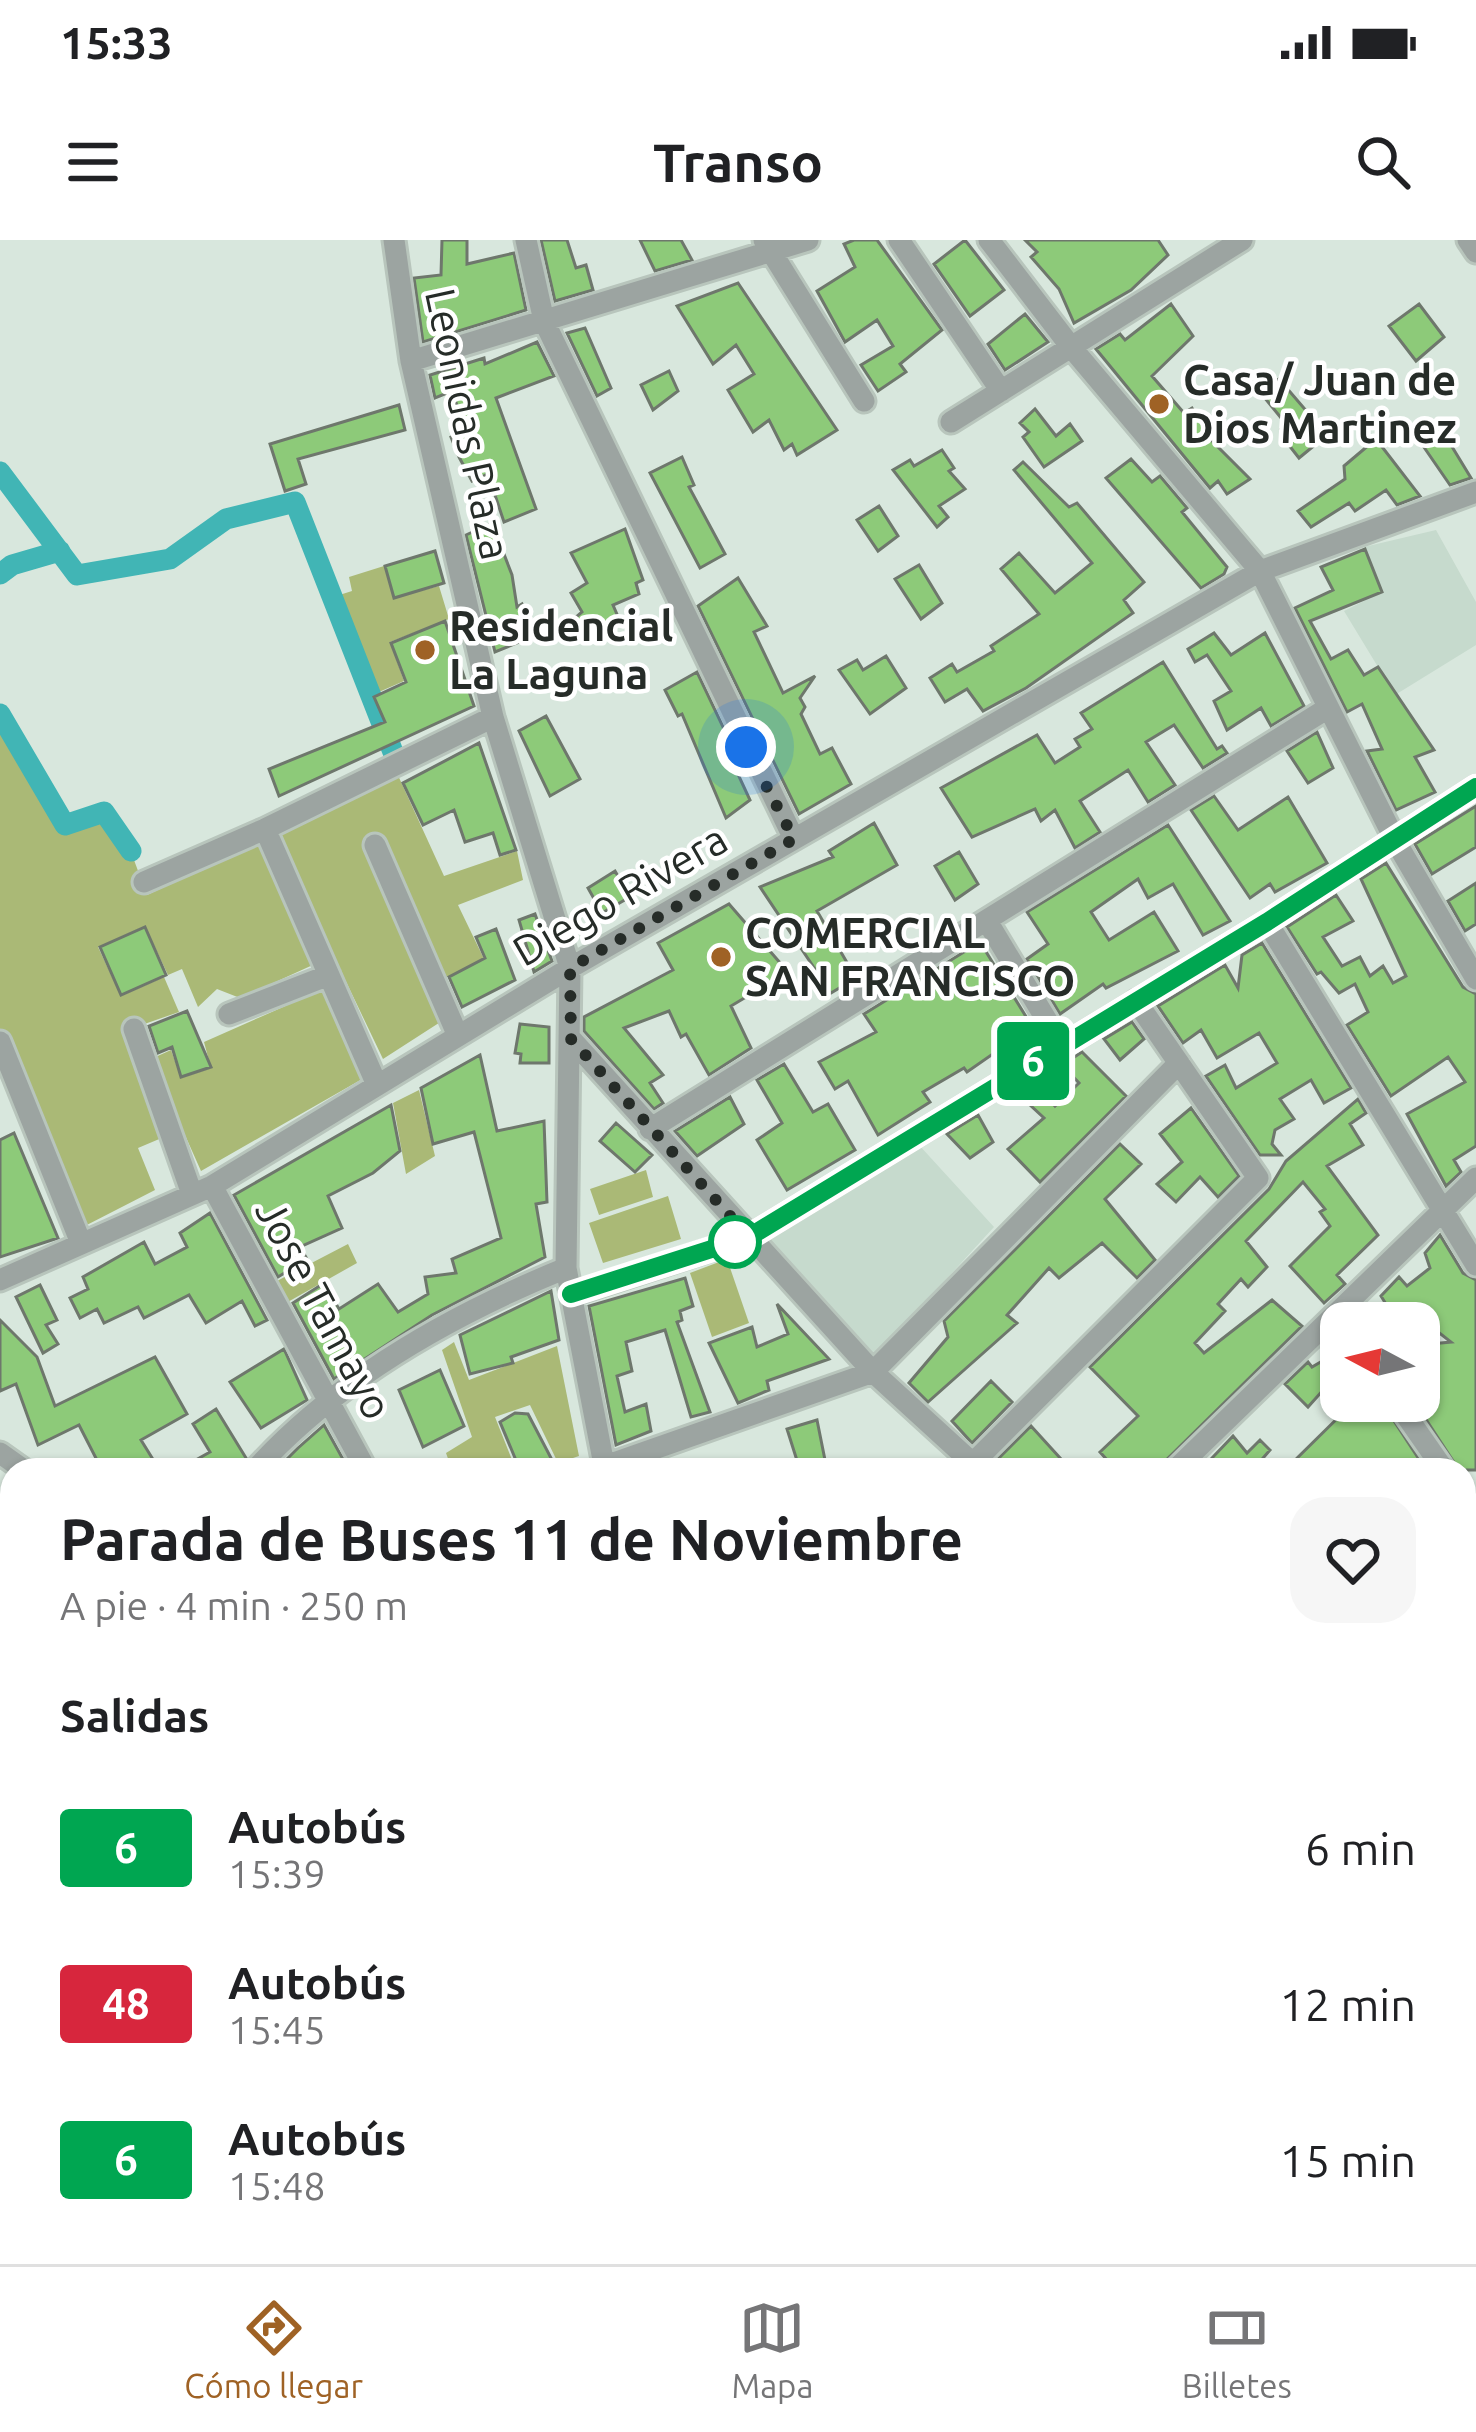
<!DOCTYPE html>
<html lang="es">
<head>
<meta charset="utf-8">
<style>
  body { margin:0; font-family:Ubuntu,sans-serif; background:#f6f6f6; color:#202124; height:100vh; display:flex; flex-direction:column; font-size:45px; white-space:nowrap }
  * { box-sizing:border-box; margin:0 }
  p { font-size:39px; color:#757577 }
  .icon { flex:none; width:66px; height:66px; fill:none; stroke:currentColor; stroke-width:2; stroke-linecap:round; stroke-linejoin:round }
  .map { position:relative; flex:1; overflow:hidden }
  .sheet { position:absolute; left:0px; top:1218px; width:1476px; height:807px; display:flex; flex-direction:column; background:#fff; border-radius:36px 36px 0 0; box-shadow:0 3px 9px #0004 }
  .sheet>* { flex:none }
  .badge { padding:0 24px; border-radius:9px; font-size:42px; line-height:78px }
  .needle { width:78px; rotate:277deg }
  .controls { position:absolute; left:1320px; top:1062px; display:grid; gap:24px }
  .controls a { display:grid; place-items:center; width:120px; height:120px; border-radius:24px; background:#fff; box-shadow:0 3px 9px #0004; font-size:60px }
  .you { position:absolute; width:60px; height:60px; margin:-30px; border:9px solid #fff; border-radius:50%; background:#1a73e8; box-shadow:0 0 0 18px #1a73e833 }
  .map>.badge { position:absolute; translate:-50% -50%; box-shadow:0 0 0 6px #fff }
  h2 { padding:0 60px; font-size:45px; line-height:108px }
  .round { display:grid; place-items:center; flex:none; width:126px; height:126px; border-radius:36px; background:#f6f6f6 }
  .summary { display:flex; align-items:center; justify-content:space-between; height:204px; padding:0 60px }
  h1 { font-size:57px; font-weight:700; line-height:90px }
  ul { padding:0; list-style:none }
  li { display:flex; align-items:center; gap:36px; height:156px; padding:0 60px }
  li div { flex:1 }
  li b { display:block; font-size:45px }
  li em { font-style:normal }
  li .badge { min-width:132px; font-weight:700; text-align:center }
  .status { display:flex; justify-content:space-between; align-items:center; height:84px; padding:0 60px; background:#fff; direction:ltr }
  .status svg { height:33px; fill:currentColor }
  header { display:flex; justify-content:space-between; align-items:center; height:156px; padding:0 60px; background:#fff; font-size:54px; font-weight:700 }
  .dock { display:flex; justify-content:space-around; align-items:center; height:168px; border-top:3px solid #e0e0e0; background:#fff; font-size:33px; color:#757577 }
  .dock a { display:grid; justify-items:center; gap:6px }
  .dock .selected { color:#9f6225 }
  .map>svg:first-child { display:block }
</style>
</head>
<body>
<div class="status"><b>15:33</b><svg viewBox="0 0 49 12"><path d="M0 12V9h3v3zM5 12V6h3v6zM10 12V3h3v9zM15 12V0h3v12zM26 1h20v11H26zM47 4h2v5h-2z"/></svg></div>
<header><svg class="icon" aria-label="menu" viewBox="0 0 24 24"><path d="M4 6h16M4 12h16M4 18h16"/></svg>Transo<svg class="icon" aria-label="search" viewBox="0 0 24 24"><circle cx="10" cy="10" r="6"/><path d="M15 15l6 6"/></svg></header>
<div class="map">
<svg width="1476" height="2024" viewBox="0 0 1476 2024">
  <rect width="100%" height="100%" fill="#d8e7dd"/>
  <path fill="#c6dacd" d="M 1436,290 L 1476,362 L 1476,405 L 1395,455 L 1344,371 L 1382,352 L 1364,307 Z
    M 919,905 L 994,987 L 876,1116 L 764,998 Z"/>
  <path fill="#aab976" d="M 384,326 L 394,358 L 439,346 L 449,379 L 390,402 L 404,441 L 372,455 L 333,357 L 352,351 L 349,337 Z
    M 0,478 L 64,586 L 104,573 L 131,612 L 147,655 L 263,601 L 315,724 L 240,758 L 217,749 L 198,767 L 182,729 L 168,735 L 145,686 L 98,707 L 121,756 L 164,737 L 179,772 L 130,789 L 164,897 L 138,908 L 155,950 L 79,989 L 0,797 Z
    M 396,531 L 444,636 L 517,611 L 523,640 L 458,665 L 484,719 L 443,739 L 459,770 L 383,819 L 273,589 Z
    M 326,748 L 364,838 L 201,931 L 151,819 L 171,810 L 181,838 L 211,828 L 204,802 Z
    M 419,850 L 435,916 L 406,934 L 393,863 Z
    M 646,930 L 653,957 L 599,975 L 590,949 Z
    M 668,956 L 681,999 L 603,1023 L 589,983 Z
    M 348,1004 L 357,1023 L 286,1063 L 275,1042 Z
    M 727,1019 L 749,1083 L 712,1097 L 690,1033 Z
    M 454,1102 L 469,1140 L 557,1106 L 579,1216 L 558,1223 L 530,1165 L 495,1177 L 516,1230 L 452,1230 L 446,1213 L 472,1197 L 442,1110 Z
    M 1464,1444 L 1476,1447 L 1476,1599 L 1471,1586 L 1464,1587 Z
    M 50,2013 L 181,2013 L 195,2024 L 43,2024 Z"/>
  <g fill="none" stroke-linecap="round" stroke-linejoin="round">
    <path stroke="#41b5b5" stroke-width="21" d="M 0,232 L 77,335 L 170,319 L 226,279 L 295,262 L 393,512
      M 0,334 L 12,325 L 60,311
      M 0,474 L 65,585 L 104,572 L 131,611"/>
  </g>
  <path fill="#8dca79" stroke="#6e776c" stroke-width="3" d="M 442,0 L 467,0 L 467,24 L 514,13 L 526,70 L 423,102 L 414,38 L 441,35 Z
    M 541,0 L 567,0 L 576,28 L 586,25 L 593,50 L 555,61 Z
    M 640,0 L 681,0 L 692,20 L 655,31 Z
    M 854,0 L 877,0 L 942,90 L 900,124 L 906,132 L 878,151 L 861,125 L 893,106 L 877,80 L 845,102 L 817,51 L 855,27 L 844,4 Z
    M 965,0 L 1004,50 L 970,76 L 934,24 Z
    M 1025,0 L 1158,0 L 1168,15 L 1131,50 L 1074,83 L 1059,49 L 1031,17 L 1037,12 Z
    M 738,43 L 837,190 L 797,215 L 792,204 L 784,210 L 769,180 L 753,192 L 728,150 L 754,134 L 736,105 L 713,124 L 677,66 Z
    M 1171,64 L 1193,96 L 1152,136 L 1184,173 L 1192,168 L 1213,202 L 1250,239 L 1227,254 L 1218,241 L 1210,248 L 1096,109 L 1120,94 L 1125,100 Z
    M 1419,64 L 1444,97 L 1416,121 L 1389,86 Z
    M 1025,74 L 1048,102 L 1005,130 L 988,104 Z
    M 585,88 L 611,148 L 597,156 L 567,93 Z
    M 537,102 L 554,136 L 496,158 L 536,269 L 504,282 L 488,234 L 472,241 L 459,217 L 451,197 L 466,191 L 452,151 L 435,158 L 430,135 L 484,118 L 485,124 Z
    M 669,131 L 678,151 L 653,170 L 641,145 Z
    M 1279,139 L 1327,195 L 1299,218 L 1284,199 L 1287,194 L 1281,189 L 1286,184 L 1260,152 Z
    M 399,165 L 405,190 L 298,219 L 306,244 L 285,251 L 270,204 Z
    M 1035,169 L 1056,196 L 1070,184 L 1082,201 L 1044,227 L 1023,197 L 1029,192 L 1020,183 Z
    M 1440,187 L 1471,238 L 1450,245 L 1419,200 Z
    M 1376,199 L 1420,256 L 1397,265 L 1386,250 L 1355,271 L 1349,263 L 1311,287 L 1298,271 L 1345,239 L 1344,226 Z
    M 942,210 L 954,228 L 949,231 L 965,249 L 939,266 L 948,277 L 937,287 L 893,230 L 910,220 L 914,226 Z
    M 682,217 L 694,245 L 689,247 L 725,314 L 700,328 L 650,233 Z
    M 1131,219 L 1152,242 L 1160,236 L 1187,268 L 1182,272 L 1227,327 L 1224,334 L 1201,348 L 1106,238 Z
    M 1023,222 L 1069,267 L 1077,263 L 1144,342 L 1124,360 L 1133,373 L 1026,448 L 983,471 L 967,449 L 945,462 L 930,438 L 952,424 L 957,432 L 994,411 L 991,406 L 1039,374 L 1001,329 L 1019,313 L 1055,353 L 1092,323 L 1014,230 Z
    M 879,266 L 898,296 L 878,311 L 857,280 Z
    M 492,283 L 512,335 L 517,367 L 522,364 L 536,395 L 495,412 L 466,295 Z
    M 625,289 L 643,340 L 636,343 L 639,354 L 613,365 L 619,379 L 592,396 L 587,386 L 552,398 L 582,372 L 571,353 L 587,343 L 571,313 Z
    M 1365,309 L 1382,352 L 1310,381 L 1331,419 L 1348,410 L 1364,435 L 1378,427 L 1434,510 L 1415,517 L 1435,552 L 1396,570 L 1367,511 L 1382,509 L 1362,464 L 1347,472 L 1295,368 L 1333,350 L 1321,327 Z
    M 435,311 L 444,343 L 394,358 L 385,326 Z
    M 919,325 L 942,363 L 921,379 L 895,339 Z
    M 738,338 L 767,386 L 754,392 L 783,453 L 815,436 L 800,458 L 805,467 L 801,474 L 820,514 L 832,508 L 851,544 L 799,574 L 698,366 Z
    M 445,381 L 474,466 L 279,556 L 269,529 L 385,482 L 374,457 L 406,442 L 391,403 Z
    M 1214,393 L 1231,415 L 1265,393 L 1304,466 L 1271,486 L 1261,468 L 1227,490 L 1214,461 L 1231,451 L 1207,415 L 1195,422 L 1188,409 Z
    M 886,416 L 906,448 L 870,474 L 839,430 L 857,420 L 863,430 Z
    M 1163,422 L 1217,509 L 1222,506 L 1227,513 L 1203,528 L 1174,485 L 1146,502 L 1175,545 L 1148,562 L 1128,530 L 1080,561 L 1100,592 L 1075,608 L 1055,570 L 1041,581 L 1035,569 L 972,597 L 941,548 L 1037,495 L 1055,523 L 1080,507 L 1075,499 L 1092,489 L 1081,473 Z
    M 697,432 L 742,527 L 736,530 L 750,560 L 726,578 L 682,474 L 678,476 L 665,450 Z
    M 546,476 L 580,539 L 550,556 L 519,491 Z
    M 1317,492 L 1333,528 L 1308,543 L 1287,511 Z
    M 479,503 L 516,610 L 500,615 L 493,593 L 465,602 L 454,570 L 423,585 L 403,543 Z
    M 1214,556 L 1238,590 L 1288,557 L 1327,623 L 1275,652 L 1270,644 L 1250,658 L 1191,570 Z
    M 1476,566 L 1476,607 L 1432,634 L 1415,604 Z
    M 874,583 L 897,625 L 817,671 L 856,738 L 831,753 L 760,647 L 833,617 L 829,611 Z
    M 1168,585 L 1230,681 L 1203,695 L 1173,644 L 1148,658 L 1138,639 L 1091,672 L 1109,700 L 1154,672 L 1178,711 L 1106,748 L 1103,744 L 1060,774 L 1027,719 L 1048,704 L 1027,672 Z
    M 959,612 L 978,644 L 955,660 L 935,626 Z
    M 1386,623 L 1463,747 L 1476,754 L 1476,906 L 1454,920 L 1461,932 L 1446,946 L 1407,874 L 1465,842 L 1448,817 L 1391,856 L 1347,785 L 1368,772 L 1355,744 L 1339,753 L 1321,732 L 1317,734 L 1287,687 L 1336,655 L 1353,681 L 1323,697 L 1342,726 L 1360,717 L 1370,736 L 1383,726 L 1393,743 L 1406,736 L 1361,639 Z
    M 615,631 L 630,657 L 602,673 L 588,648 Z
    M 1476,643 L 1476,684 L 1465,691 L 1448,661 Z
    M 729,664 L 788,732 L 731,766 L 751,808 L 709,835 L 686,794 L 681,797 L 669,771 L 624,788 L 663,835 L 650,843 L 663,863 L 654,869 L 584,791 L 584,777 L 673,730 L 658,703 Z
    M 535,674 L 552,721 L 534,732 L 519,680 Z
    M 145,687 L 166,735 L 121,755 L 100,707 Z
    M 496,689 L 515,740 L 462,767 L 449,737 L 485,718 L 476,697 Z
    M 980,702 L 1038,796 L 1017,811 L 1010,802 L 967,832 L 964,828 L 923,852 L 930,862 L 878,895 L 848,841 L 835,849 L 819,822 L 876,792 L 864,774 Z
    M 1262,703 L 1351,848 L 1324,863 L 1311,840 L 1280,859 L 1294,879 L 1275,890 L 1272,904 L 1281,915 L 1260,915 L 1206,836 L 1225,825 L 1236,848 L 1277,823 L 1259,793 L 1217,818 L 1201,790 L 1183,803 L 1158,766 L 1225,725 L 1238,748 L 1242,715 Z
    M 187,771 L 211,827 L 181,837 L 172,807 L 158,813 L 149,786 Z
    M 1132,782 L 1144,799 L 1120,820 L 1104,799 Z
    M 520,784 L 549,787 L 549,823 L 520,823 L 521,814 L 515,813 Z
    M 1082,812 L 1126,856 L 1040,942 L 1008,909 L 1044,878 L 1016,852 L 1033,842 L 1055,866 L 1079,843 L 1062,825 Z
    M 480,815 L 497,891 L 544,881 L 547,962 L 536,964 L 545,1017 L 432,1075 L 334,1139 L 293,1063 L 324,1043 L 339,1069 L 378,1044 L 398,1072 L 428,1054 L 425,1037 L 456,1033 L 452,1019 L 501,998 L 474,892 L 433,904 L 421,848 Z
    M 784,824 L 813,872 L 828,864 L 855,910 L 787,950 L 757,900 L 782,883 L 757,840 Z
    M 730,857 L 744,884 L 697,916 L 675,891 Z
    M 1358,859 L 1366,873 L 1350,884 L 1363,905 L 1327,926 L 1378,995 L 1337,1035 L 1345,1044 L 1324,1063 L 1290,1026 L 1330,986 L 1320,972 L 1325,969 L 1303,942 L 1246,1001 L 1267,1027 L 1248,1047 L 1241,1039 L 1218,1064 L 1225,1071 L 1195,1103 L 1204,1113 L 1272,1060 L 1302,1086 L 1156,1230 L 1116,1230 L 1100,1212 L 1138,1176 L 1090,1127 L 1269,949 L 1286,921 Z
    M 391,865 L 400,911 L 373,933 L 328,956 L 342,988 L 300,1007 L 307,1019 L 278,1037 L 234,955 Z
    M 1191,868 L 1239,936 L 1218,957 L 1200,937 L 1176,962 L 1157,944 L 1182,922 L 1160,894 Z
    M 978,875 L 993,902 L 970,918 L 947,894 Z
    M 616,883 L 652,915 L 635,932 L 600,901 Z
    M 14,893 L 58,998 L 0,1017 L 0,900 Z
    M 1120,904 L 1141,924 L 1105,959 L 1155,1020 L 1137,1038 L 1102,1003 L 1059,1038 L 1049,1028 L 1007,1075 L 1017,1083 L 928,1162 L 909,1143 L 948,1097 L 944,1081 Z
    M 210,973 L 267,1080 L 255,1086 L 242,1061 L 206,1083 L 189,1055 L 144,1078 L 138,1067 L 104,1083 L 97,1069 L 80,1078 L 70,1058 L 88,1049 L 83,1037 L 144,1002 L 155,1024 L 187,1007 L 180,993 Z
    M 1440,995 L 1463,1033 L 1476,1040 L 1476,1230 L 1459,1230 L 1414,1161 L 1419,1161 L 1419,1105 L 1451,1102 L 1419,1077 L 1419,1066 L 1397,1082 L 1381,1056 L 1399,1037 L 1407,1046 L 1430,1028 L 1425,1013 Z
    M 685,1038 L 693,1066 L 680,1071 L 682,1080 L 677,1082 L 710,1172 L 691,1177 L 665,1090 L 626,1102 L 632,1131 L 617,1136 L 625,1172 L 646,1164 L 651,1191 L 616,1205 L 589,1066 Z
    M 40,1045 L 57,1080 L 46,1085 L 58,1104 L 43,1113 L 16,1057 Z
    M 551,1051 L 559,1100 L 511,1117 L 513,1123 L 470,1134 L 460,1095 Z
    M 777,1064 L 829,1119 L 767,1141 L 769,1150 L 738,1163 L 709,1103 L 752,1087 L 757,1107 L 788,1094 Z
    M 0,1080 L 37,1117 L 55,1166 L 155,1117 L 187,1174 L 141,1200 L 154,1221 L 140,1230 L 102,1230 L 79,1185 L 38,1205 L 16,1144 L 0,1151 Z
    M 284,1109 L 307,1160 L 261,1188 L 230,1142 Z
    M 1341,1110 L 1341,1130 L 1308,1167 L 1285,1144 L 1308,1122 L 1312,1127 Z
    M 440,1130 L 464,1186 L 423,1207 L 399,1150 Z
    M 991,1141 L 1012,1162 L 972,1203 L 952,1181 Z
    M 1355,1161 L 1381,1161 L 1426,1230 L 1285,1230 Z
    M 216,1169 L 246,1218 L 234,1230 L 178,1230 L 210,1212 L 193,1184 Z
    M 515,1173 L 528,1174 L 551,1218 L 533,1230 L 520,1230 L 500,1182 Z
    M 817,1180 L 827,1230 L 800,1230 L 787,1189 Z
    M 324,1185 L 349,1230 L 276,1230 L 298,1208 Z
    M 1031,1186 L 1071,1230 L 994,1230 L 993,1224 Z
    M 1233,1196 L 1247,1213 L 1260,1200 L 1270,1210 L 1257,1225 L 1261,1230 L 1222,1230 L 1212,1218 Z"/>
  <g fill="none" stroke-linecap="round" stroke-linejoin="round">
    <g stroke="#b8c5bc" stroke-width="27">
      <path id="street" d="M 394,0 L 411,121 L 493,477 L 570,728 L 566,1028 L 605,1230
        M 526,0 L 544,81 L 794,599
        M 764,0 L 864,161
        M 899,0 L 1001,151
        M 989,0 L 1071,107 L 1260,331 L 1396,602 L 1476,739
        M 1468,0 L 1476,12
        M 411,121 L 808,0
        M 951,182 L 1242,0
        M 265,589 L 493,477
        M 375,605 L 458,796
        M 144,642 L 265,589 L 377,845
        M 987,681 L 1061,804
        M 1267,682 L 1476,1025
        M 229,774 L 329,735
        M 134,789 L 192,954
        M 571,799 L 873,1132 L 979,1229
        M 0,802 L 81,1003
        M 650,889 L 1328,468
        M 212,946 L 366,1230
        M 0,1040 L 212,946 L 570,728 L 1260,331 L 1476,252
        M 571,1055 L 749,997 L 1267,682 L 1476,547
        M 1396,1161 L 1444,1230
        M 0,1213 L 24,1230
        M 973,1223 L 1258,938 L 1136,761
        M 255,1230 C 337,1139 453,1074 566,1028
        M 594,1230 L 873,1132 L 1179,823
        M 1175,1230 L 1476,938
        M 1464,1259 L 1476,1276
        M 0,1350 L 12,1359
        M 1464,1414 L 1476,1404
        M 1464,1436 L 1476,1438
        M 0,1518 L 12,1501
        M 0,1615 L 9,1602
        M 1464,1680 L 1476,1675
        M 0,1767 L 12,1751
        M 0,1859 L 12,1843
        M 0,1902 L 12,1910
        M 0,1998 L 12,2006
        M 205,2013 L 219,2024
        M 472,2013 L 483,2024
        M 791,2013 L 801,2024
        M 1366,2013 L 1374,2024
        M 21,2024 L 29,2013
        M 361,2024 L 370,2013
        M 624,2024 L 641,2013
        M 970,2024 L 985,2013
        M 1296,2024 L 1308,2013
        M 1455,2024 L 1476,2008"/>
    </g>
    <g stroke="#b8c5bc" stroke-width="33">
      <path id="secondary" d="M 1464,1731 L 1476,1751
        M 1464,1773 L 1476,1792"/>
    </g>
    <use href="#street" stroke="#9ca4a1" stroke-width="21"/>
    <use href="#secondary" stroke="#7a8582" stroke-width="27"/>
  </g>
  <g fill="none" stroke-linecap="round" stroke-linejoin="round">
    <g stroke="#fff" stroke-width="27">
      <path id="line" d="M 571,1054 L 749,997 L 1267,682 L 1476,547"/>
    </g>
    <use href="#line" stroke="#00a651" stroke-width="18"/>
    <path stroke="#262c28" stroke-width="12" stroke-dasharray="0 21.6" d="M 735,1002 L 749,997 L 571,799 L 570,728 L 794,599 L 746,507"/>
  </g>
  <g fill="#9f6225" stroke="#fff" stroke-width="4.5">
    <circle cx="1159" cy="164" r="12"/>
    <circle cx="425" cy="410" r="12"/>
    <circle cx="721" cy="717" r="12"/>
  </g>
  <circle fill="#fff" stroke="#00a651" stroke-width="6" cx="735" cy="1002" r="24"/>
  <g text-anchor="middle" stroke-width="9" stroke-linejoin="round" paint-order="stroke">
    <g font-size="42" font-weight="bold" fill="#262c28" stroke="#fff" text-anchor="start">
      <text x="1183" y="155">Casa/ Juan de<tspan x="1183" dy="48">Dios Martinez</tspan></text>
      <text x="449" y="401">Residencial<tspan x="449" dy="48">La Laguna</tspan></text>
      <text x="745" y="708">COMERCIAL<tspan x="745" dy="48">SAN FRANCISCO</tspan></text>
    </g>
    <g font-size="42" fill="#262c28" stroke="#fff">
      <text transform="translate(468 184) rotate(78)" y="15">Leonidas Plaza</text>
      <text transform="translate(620 655) rotate(-30)" y="15">Diego Rivera</text>
      <text transform="translate(324 1069) rotate(62)" y="15">Jose Tamayo</text>
    </g>
  </g>
</svg>
<div class="controls">
<a><svg class="needle" viewBox="-14 -14 28 28"><path d="M0-13l5 13h-10z" fill="#e53935"/><path d="M0 13l5-13h-10z" fill="#757577"/></svg></a>
</div>
<div class="you" style="left:746px;top:507px"></div>
<b class="badge" style="left:1033px;top:821px;background:#00a651;color:#fff">6</b>
<section class="sheet">
<div class="summary"><div><h1>Parada de Buses 11 de Noviembre</h1><p>A pie · 4 min · 250 m</p></div><a class="round"><svg class="icon" aria-label="heart" viewBox="0 0 24 24"><path d="M12 20l-8-8c-3-5 5-10 8-4 3-6 11-1 8 4z"/></svg></a></div>
<h2>Salidas</h2>
<ul>
<li><span class="badge" style="background:#00a651;color:#fff">6</span><div><b>Autobús</b><p>15:39</p></div><em>6 min</em></li>
<li><span class="badge" style="background:#d7263d;color:#fff">48</span><div><b>Autobús</b><p>15:45</p></div><em>12 min</em></li>
<li><span class="badge" style="background:#00a651;color:#fff">6</span><div><b>Autobús</b><p>15:48</p></div><em>15 min</em></li>
</ul>
</section>
</div>
<nav class="dock">
<a class="selected"><svg class="icon" aria-label="directions" viewBox="0 0 24 24"><path d="M12 3l9 9-9 9-9-9zM9 14v-3h6M13 9l2 2-2 2"/></svg>Cómo llegar</a>
<a><svg class="icon" aria-label="map" viewBox="0 0 24 24"><path d="M3 6l6-2 6 2 6-2v14l-6 2-6-2-6 2zM9 4v14M15 6v14"/></svg>Mapa</a>
<a><svg class="icon" aria-label="tickets" viewBox="0 0 24 24"><path d="M3 7h18v10H3zM15 7v10"/></svg>Billetes</a>
</nav>
</body>
</html>
